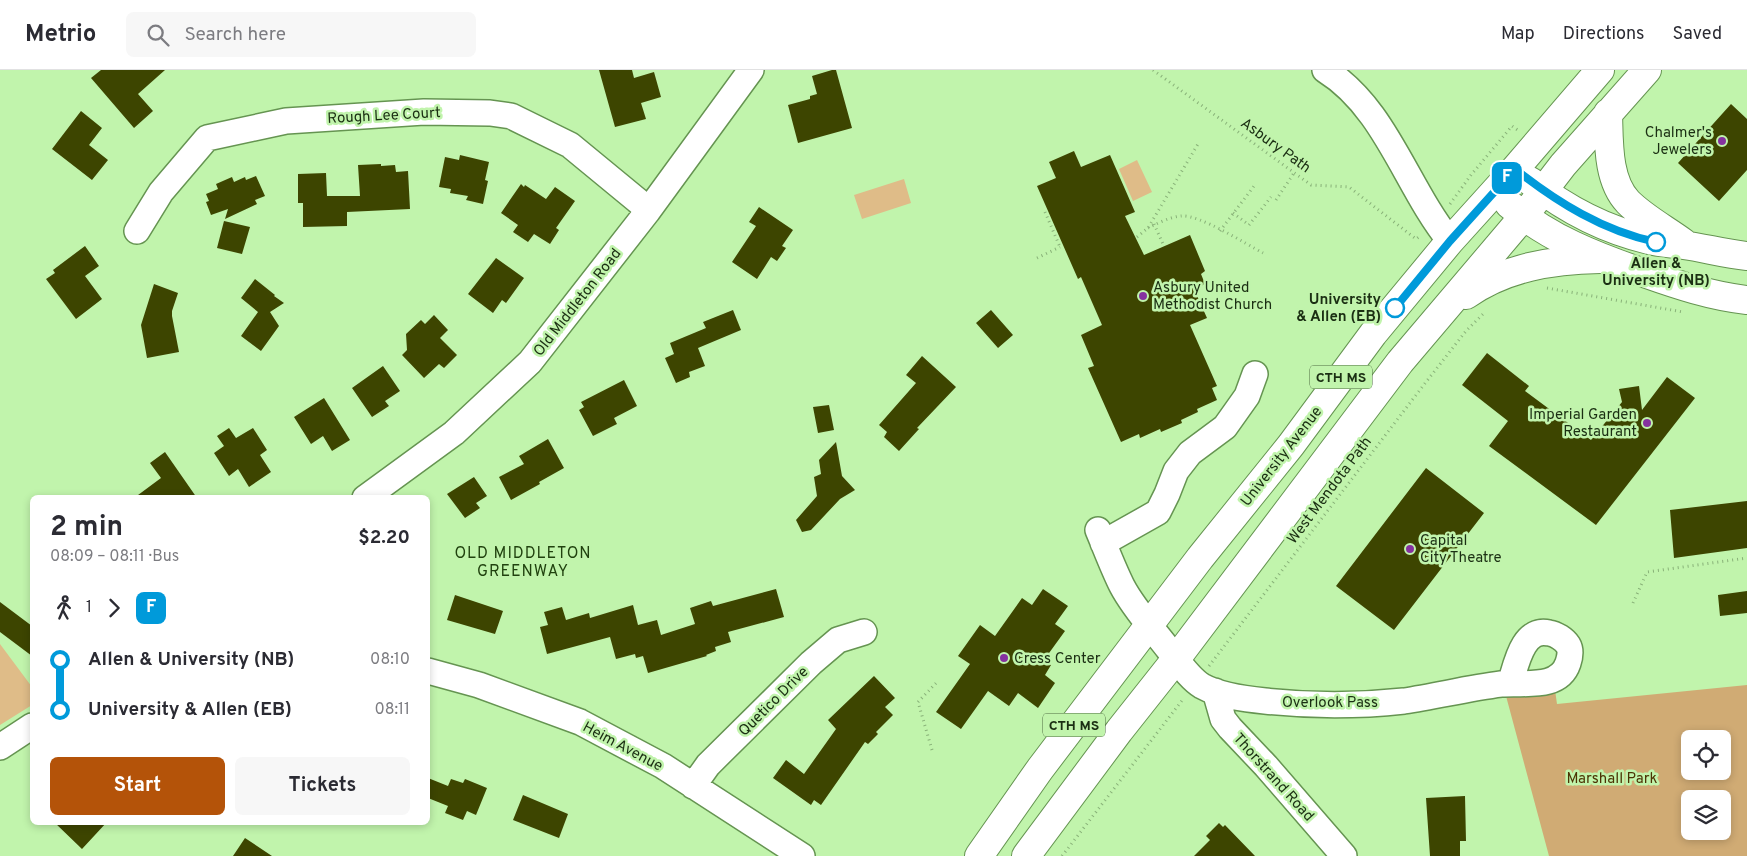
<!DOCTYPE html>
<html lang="en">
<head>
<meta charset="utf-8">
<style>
  body { margin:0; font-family:Overpass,sans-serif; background:#f7f7f7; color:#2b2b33; height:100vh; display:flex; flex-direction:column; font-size:19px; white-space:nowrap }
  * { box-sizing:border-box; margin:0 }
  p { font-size:16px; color:#7c7c81 }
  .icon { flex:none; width:28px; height:28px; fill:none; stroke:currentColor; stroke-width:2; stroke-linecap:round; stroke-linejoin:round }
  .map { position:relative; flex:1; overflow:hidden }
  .panel { position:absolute; left:30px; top:425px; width:400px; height:330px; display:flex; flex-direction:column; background:#fff; border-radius:8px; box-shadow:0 2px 8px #0003 }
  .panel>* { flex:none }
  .badge { padding:0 10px; border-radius:8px; font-size:18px; line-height:32px }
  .controls { position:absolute; left:1681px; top:660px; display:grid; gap:10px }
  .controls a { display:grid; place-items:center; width:50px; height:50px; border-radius:8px; background:#fff; box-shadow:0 2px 8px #0003; font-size:25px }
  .map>.badge { position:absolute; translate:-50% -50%; box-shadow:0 0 0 2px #fff }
  .legs { display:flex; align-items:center; gap:8px; height:55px; padding:0 20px; font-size:16px }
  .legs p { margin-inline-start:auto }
  .head { display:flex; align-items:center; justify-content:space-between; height:85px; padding:0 20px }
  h1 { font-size:28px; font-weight:700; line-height:38px }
  .cta { display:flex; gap:10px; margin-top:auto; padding:10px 20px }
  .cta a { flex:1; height:58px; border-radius:8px; background:#b45309; color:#fff; font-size:20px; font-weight:700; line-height:58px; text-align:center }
  .cta a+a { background:#f7f7f7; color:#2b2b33 }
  ul { padding:0 20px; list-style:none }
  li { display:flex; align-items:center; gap:18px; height:50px; font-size:19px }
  li i { display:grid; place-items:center; width:8px; height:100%; margin:0 6px; background:currentColor }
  li i::after { content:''; width:12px; height:12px; margin:-6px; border:4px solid; border-radius:50%; background:#fff }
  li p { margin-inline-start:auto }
  li:first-child i { background:linear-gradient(#0000 50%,currentColor 0) }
  li:last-child i { background:linear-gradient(currentColor 50%,#0000 0) }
  header { display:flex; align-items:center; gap:30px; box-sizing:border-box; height:70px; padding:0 25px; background:#fff; border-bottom:1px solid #e1e1e2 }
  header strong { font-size:24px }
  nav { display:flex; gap:28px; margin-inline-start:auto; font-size:18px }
  .search { width:350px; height:45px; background:#f7f7f7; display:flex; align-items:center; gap:12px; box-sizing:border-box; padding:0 18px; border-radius:8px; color:#7c7c81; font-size:19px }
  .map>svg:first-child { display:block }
</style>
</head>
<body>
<header>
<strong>Metrio</strong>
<div class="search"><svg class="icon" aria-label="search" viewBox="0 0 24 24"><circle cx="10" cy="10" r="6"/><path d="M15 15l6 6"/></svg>Search here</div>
<nav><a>Map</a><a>Directions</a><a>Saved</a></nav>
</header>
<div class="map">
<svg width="1747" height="786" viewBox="0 0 1747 786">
  <rect width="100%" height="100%" fill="#c1f4ac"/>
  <path fill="#dfbc88" d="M 1137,90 L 1152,122 L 1133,131 L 1119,99 Z
    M 904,109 L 911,133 L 862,149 L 854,125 Z
    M 0,574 L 32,617 L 32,635 L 0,655 Z"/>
  <path fill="#d0ab74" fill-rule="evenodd" d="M 1747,615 L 1747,786 L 1549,786 L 1506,626 L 1555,620 L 1557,634 ZM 1690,669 L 1722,669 L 1722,701 L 1690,701 ZM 1690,729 L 1722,729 L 1722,761 L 1690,761 Z"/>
  <path fill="#3d4500" d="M 101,0 L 165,0 L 138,24 L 153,41 L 134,58 L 91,8 Z
    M 599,0 L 632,0 L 634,8 L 654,2 L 661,27 L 641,33 L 646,49 L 615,57 Z
    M 832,0 L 836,0 L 852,58 L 798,73 L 788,35 L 810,29 L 810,26 L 817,24 L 812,6 Z
    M 1731,34 L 1747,49 L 1747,100 L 1719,131 L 1678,93 Z
    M 81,41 L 102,58 L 89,75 L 108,90 L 92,110 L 52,79 Z
    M 1074,81 L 1081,97 L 1110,85 L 1135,142 L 1125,146 L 1144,185 L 1190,165 L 1205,201 L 1201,204 L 1205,214 L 1194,219 L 1207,248 L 1190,255 L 1217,316 L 1212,318 L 1217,330 L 1197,339 L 1198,342 L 1181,350 L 1182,353 L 1161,362 L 1160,359 L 1140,368 L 1139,364 L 1121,372 L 1088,298 L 1094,296 L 1081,265 L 1102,255 L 1081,207 L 1078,209 L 1037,116 L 1056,108 L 1049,92 Z
    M 460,85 L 489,92 L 485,110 L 488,111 L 483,134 L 466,130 L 468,126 L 450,123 L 451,119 L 439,117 L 445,87 L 459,90 Z
    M 381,94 L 381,96 L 395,95 L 396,102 L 408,101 L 410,139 L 347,142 L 347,156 L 303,157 L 303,133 L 298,133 L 298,104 L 326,103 L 327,126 L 360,126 L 358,95 Z
    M 256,106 L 265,126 L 255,130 L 257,134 L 225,149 L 228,139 L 211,145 L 206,132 L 209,131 L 206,124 L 218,119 L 216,114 L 232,107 L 234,112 L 245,107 L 246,110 Z
    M 521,114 L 524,117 L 525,115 L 546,129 L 555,117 L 575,131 L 556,158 L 559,160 L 550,174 L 534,164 L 528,172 L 513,162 L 518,155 L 501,143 Z
    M 759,137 L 793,160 L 782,176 L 786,178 L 777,191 L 771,187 L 757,209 L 732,192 L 756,156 L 749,152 Z
    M 224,151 L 250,157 L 242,184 L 217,178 Z
    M 85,176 L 99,196 L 85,206 L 102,229 L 76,249 L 46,209 L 55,203 L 53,200 Z
    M 496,188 L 524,208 L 506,233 L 502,230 L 493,243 L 468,224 Z
    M 255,209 L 275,225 L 274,226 L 284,233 L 270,242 L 279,256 L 261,281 L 241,266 L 258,242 L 241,228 Z
    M 154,214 L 178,223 L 172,241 L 172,246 L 179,282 L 147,288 L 141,255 Z
    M 733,240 L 741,260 L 698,278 L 705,296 L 689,302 L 690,307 L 676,313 L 665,288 L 674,284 L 670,273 L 706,258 L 703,252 Z
    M 991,240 L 1013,265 L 998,278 L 976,253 Z
    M 434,245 L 448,260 L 440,268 L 457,285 L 444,298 L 439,294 L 424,308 L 402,285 L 407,280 L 406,264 L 421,250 L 425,254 Z
    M 1487,283 L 1529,316 L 1525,321 L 1591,370 L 1622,332 L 1619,319 L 1639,316 L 1642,340 L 1667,307 L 1695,328 L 1596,455 L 1489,376 L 1508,351 L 1462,315 Z
    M 922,286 L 956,317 L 917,358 L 919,359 L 899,381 L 884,367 L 887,362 L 879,355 L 916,313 L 906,305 Z
    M 383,296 L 400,321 L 385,331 L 389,336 L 372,347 L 352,318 Z
    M 624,310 L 637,336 L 614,348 L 617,354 L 593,366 L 579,340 L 584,337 L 581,332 Z
    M 324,328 L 350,370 L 332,381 L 323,366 L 311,374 L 294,347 Z
    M 829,335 L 834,360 L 818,363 L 813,337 Z
    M 229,358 L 236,368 L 253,358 L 267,380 L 260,385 L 271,402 L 249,417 L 238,399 L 229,406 L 214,383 L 224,376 L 217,366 Z
    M 548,369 L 564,398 L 539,412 L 540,414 L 511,430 L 499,407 L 524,394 L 519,386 Z
    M 836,372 L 842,406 L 855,420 L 840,429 L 811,460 L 802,462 L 796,450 L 817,426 L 814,407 L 821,404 L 819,390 Z
    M 165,382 L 197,428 L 134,428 L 161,408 L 150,393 Z
    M 1426,398 L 1484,443 L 1394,560 L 1336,516 Z
    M 474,407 L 487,426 L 476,433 L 480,438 L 465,448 L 447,424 Z
    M 1747,431 L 1747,478 L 1674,488 L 1670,440 Z
    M 776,519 L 784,547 L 728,562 L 731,572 L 715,577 L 716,581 L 706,585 L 707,586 L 648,603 L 643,586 L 636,588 L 635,584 L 616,589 L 610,567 L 547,584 L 540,557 L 548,555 L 544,542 L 562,537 L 566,550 L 589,543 L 590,548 L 633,535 L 638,555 L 657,550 L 661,565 L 695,554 L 690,538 L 711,531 L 713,536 Z
    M 1043,519 L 1068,536 L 1055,554 L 1065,561 L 1044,590 L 1051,595 L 1045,605 L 1055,613 L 1038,638 L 1018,623 L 1009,636 L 988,621 L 961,659 L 936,642 L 970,594 L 958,586 L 980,555 L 995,566 L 1022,528 L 1032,535 Z
    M 1747,521 L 1747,543 L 1720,546 L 1718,525 Z
    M 455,525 L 503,541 L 495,564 L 447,550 Z
    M 0,532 L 32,556 L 32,586 L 0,562 Z
    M 874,606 L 895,628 L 885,637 L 893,645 L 876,662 L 878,664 L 868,674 L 865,672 L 821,735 L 814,730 L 811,735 L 773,708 L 786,690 L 804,704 L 836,659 L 828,650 Z
    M 428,708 L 448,716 L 451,709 L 463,713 L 465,709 L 487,718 L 476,745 L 467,741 L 463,750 L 445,743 L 448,736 L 428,728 Z
    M 523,725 L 568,744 L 559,768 L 513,750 Z
    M 1465,726 L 1466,771 L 1460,771 L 1460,786 L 1430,786 L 1426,728 Z
    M 54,752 L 107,752 L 82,779 Z
    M 1219,753 L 1223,757 L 1225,755 L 1255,786 L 1194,786 L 1210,770 L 1206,766 Z
    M 245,768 L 272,786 L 233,786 Z"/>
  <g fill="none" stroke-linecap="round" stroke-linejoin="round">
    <g stroke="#659451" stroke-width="28">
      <path id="minor" d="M 1325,0 C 1386,38 1406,117 1450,171
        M 137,161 L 161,122 L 207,68 L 286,51 L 424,42 L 490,43 L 511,46 L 570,75 L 638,131 L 648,141
        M 365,428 L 454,363 L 530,292 L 648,141 L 751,0
        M 1098,460 C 1106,479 1113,498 1122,516 C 1134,539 1153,559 1169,580 C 1178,591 1189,608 1202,616 C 1220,626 1245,629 1265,631 C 1311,636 1358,636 1404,631 C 1437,626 1469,618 1501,614 C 1524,612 1559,620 1568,593 C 1570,587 1571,580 1568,575 C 1564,569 1556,564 1549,563 C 1522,557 1516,596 1510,614
        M 1103,473 L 1158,442 L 1167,424 L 1176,401 L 1190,383 L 1225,357 L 1247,326 L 1255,304
        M 428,601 L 479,615 L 580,652 L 663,696 L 802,786
        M 1215,621 L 1223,649 L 1230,658 L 1266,696 L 1344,786
        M 0,677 L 32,656
        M 693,716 L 708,695 L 811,593 L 838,570 L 864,562"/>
    </g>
    <g stroke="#659451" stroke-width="30">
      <path id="major" d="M 1608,43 C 1609,71 1607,110 1628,132 C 1644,148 1665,159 1684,173
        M 1530,111 C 1564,138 1606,160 1649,170 C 1660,173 1672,173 1683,175 C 1705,178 1725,184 1747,186
        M 1509,134 C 1547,168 1597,187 1644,203 C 1678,215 1711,226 1747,230
        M 1466,225 C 1506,197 1552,190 1600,189
        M 979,786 L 1040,699 L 1200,488 L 1291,375 L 1373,264 L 1450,171 L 1515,99 L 1600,0
        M 1026,786 L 1119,661 L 1176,589 L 1400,292 L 1523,147 L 1563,95 L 1647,0"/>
    </g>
    <path stroke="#88b178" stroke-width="3" stroke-dasharray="1 4" stroke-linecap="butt" d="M 1153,0 L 1311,115 L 1349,117 L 1416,169 L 1420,166
      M 1276,130 L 1294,103
      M 1450,134 L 1471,105 L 1512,56 L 1519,61
      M 1045,142 L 1060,177
      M 1233,143 L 1249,155 L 1271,127
      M 1154,154 L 1163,174
      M 1148,158 C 1158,153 1170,147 1181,146 C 1199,144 1246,174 1263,183
      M 1220,161 L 1254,116
      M 1137,167 L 1148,158 L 1198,74
      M 1037,188 L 1060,177
      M 1547,218 L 1683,242
      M 1633,533 L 1647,502 L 1747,488
      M 1209,596 L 1426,312 L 1466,261 L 1485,242
      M 932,680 L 918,632 L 938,611
      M 1062,786 L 1184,628"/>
    <use href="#minor" stroke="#fff" stroke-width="25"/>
    <use href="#major" stroke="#fff" stroke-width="28"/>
  </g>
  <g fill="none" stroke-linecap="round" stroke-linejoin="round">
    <g stroke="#fff" stroke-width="11">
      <path id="line-1" d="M 1395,238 L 1450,171 L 1515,99 C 1557,132 1603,161 1656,172"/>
    </g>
    <use href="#line-1" stroke="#009ada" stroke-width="8"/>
  </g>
  <g fill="#85319f" stroke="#c1f4ac" stroke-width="2">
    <circle cx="1722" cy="71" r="5"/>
    <circle cx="1143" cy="226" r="5"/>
    <circle cx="1647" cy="353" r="5"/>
    <circle cx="1410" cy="479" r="5"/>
    <circle cx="1004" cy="588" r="5"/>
  </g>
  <g fill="#fff" stroke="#009ada" stroke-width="2.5">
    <circle cx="1656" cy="172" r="9"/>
    <circle cx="1395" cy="238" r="9"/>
  </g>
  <g text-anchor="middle" stroke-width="5" stroke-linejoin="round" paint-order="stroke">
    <g fill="#c1f4ac" stroke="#4d6a41" stroke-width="1">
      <rect x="1310" y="295.5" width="62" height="23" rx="4"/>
      <rect x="1043" y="643.5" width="62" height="23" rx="4"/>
    </g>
    <g font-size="14" font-weight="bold" fill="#1b2f13">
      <text x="1341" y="312">CTH MS</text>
      <text x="1074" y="660">CTH MS</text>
    </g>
    <g font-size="15" fill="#1b2f13" stroke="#c1f4ac">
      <text transform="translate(384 45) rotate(-3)" y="5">Rough Lee Court</text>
      <text transform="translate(1276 75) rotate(36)" y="5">Asbury Path</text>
      <text transform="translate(577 232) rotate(-52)" y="5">Old Middleton Road</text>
      <text transform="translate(1281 386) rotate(-52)" y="5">University Avenue</text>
      <text transform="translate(1329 420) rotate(-53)" y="5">West Mendota Path</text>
      <text transform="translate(773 631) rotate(-45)" y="5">Quetico Drive</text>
      <text x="1330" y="637">Overlook Pass</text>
      <text transform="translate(623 676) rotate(28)" y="5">Heim Avenue</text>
      <text transform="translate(1274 707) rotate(48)" y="5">Thorstrand Road</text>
    </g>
    <g font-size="15" fill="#1b2f13" stroke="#c1f4ac" text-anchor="start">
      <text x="1712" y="67" text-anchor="end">Chalmer's<tspan x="1712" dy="17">Jewelers</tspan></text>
      <text x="1153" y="222">Asbury United<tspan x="1153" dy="17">Methodist Church</tspan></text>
      <text x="1637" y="349" text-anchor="end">Imperial Garden<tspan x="1637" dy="17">Restaurant</tspan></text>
      <text x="1420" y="475">Capital<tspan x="1420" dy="17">City Theatre</tspan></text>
      <text x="1014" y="593">Cress Center</text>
    </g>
    <g font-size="15" font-weight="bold" fill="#1b2f13" stroke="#c1f4ac">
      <text x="1656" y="198">Allen &amp;<tspan x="1656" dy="17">University (NB)</tspan></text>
      <text x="1381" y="234" text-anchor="end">University<tspan x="1381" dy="17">&amp; Allen (EB)</tspan></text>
    </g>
    <g font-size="15" fill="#4c3304" stroke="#c1f4ac">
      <text x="1612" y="713">Marshall Park</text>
    </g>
    <g font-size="16" letter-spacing="1" fill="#20410e" stroke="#c1f4ac">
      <text x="523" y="488">OLD MIDDLETON<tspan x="523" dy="18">GREENWAY</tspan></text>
    </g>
  </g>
</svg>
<div class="controls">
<a><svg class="icon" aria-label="locate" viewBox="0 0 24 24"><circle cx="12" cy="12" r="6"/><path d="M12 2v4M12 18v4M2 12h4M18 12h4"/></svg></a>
<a><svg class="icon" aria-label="layers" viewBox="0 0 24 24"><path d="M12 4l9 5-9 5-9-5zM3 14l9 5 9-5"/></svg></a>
</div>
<b class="badge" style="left:1507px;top:108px;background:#009ada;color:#fff">F</b>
<section class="panel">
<div class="head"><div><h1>2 min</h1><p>08:09 – 08:11 · Bus</p></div><b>$2.20</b></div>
<div class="legs"><svg class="icon" aria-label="walk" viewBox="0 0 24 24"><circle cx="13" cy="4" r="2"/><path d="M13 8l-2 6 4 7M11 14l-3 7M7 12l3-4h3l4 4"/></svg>1<svg class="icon" aria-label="forward" viewBox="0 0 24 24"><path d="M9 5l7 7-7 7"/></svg><b class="badge" style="background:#009ada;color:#fff">F</b></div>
<ul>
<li><i style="color:#009ada"></i><b>Allen &amp; University (NB)</b><p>08:10</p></li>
<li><i style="color:#009ada"></i><b>University &amp; Allen (EB)</b><p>08:11</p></li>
</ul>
<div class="cta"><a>Start</a><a>Tickets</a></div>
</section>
</div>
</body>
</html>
